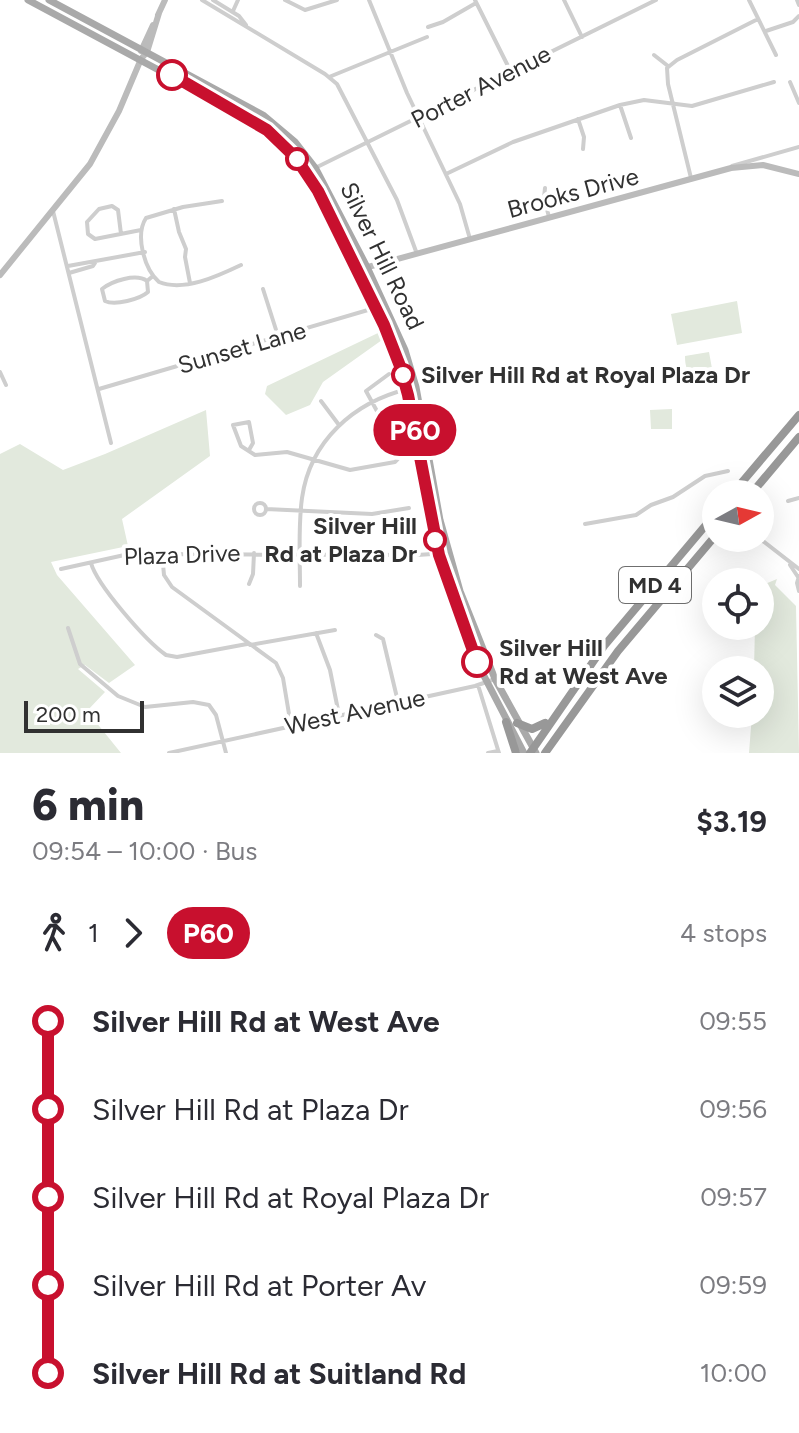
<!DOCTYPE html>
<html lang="en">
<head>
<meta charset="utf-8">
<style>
  body { margin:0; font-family:Figtree,sans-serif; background:#f2f2f3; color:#2b2b33; height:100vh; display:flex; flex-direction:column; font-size:30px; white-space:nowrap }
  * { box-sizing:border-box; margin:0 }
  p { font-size:26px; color:#7c7c81 }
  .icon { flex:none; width:44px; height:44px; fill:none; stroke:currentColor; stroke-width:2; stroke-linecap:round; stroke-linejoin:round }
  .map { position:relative; height:753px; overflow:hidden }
  .drawer { display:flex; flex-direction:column; background:#fff; flex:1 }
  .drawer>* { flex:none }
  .badge { padding:0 16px; border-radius:26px; font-size:28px; line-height:52px }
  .needle { width:52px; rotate:82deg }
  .controls { position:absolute; left:702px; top:480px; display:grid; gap:16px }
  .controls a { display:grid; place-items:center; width:72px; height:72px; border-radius:50%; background:#fff; box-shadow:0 8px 32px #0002; font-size:40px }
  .scale { position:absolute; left:24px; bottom:20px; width:120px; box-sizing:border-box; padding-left:8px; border:4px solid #313131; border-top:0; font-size:22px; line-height:28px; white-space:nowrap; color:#313131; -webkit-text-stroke:6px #fff; paint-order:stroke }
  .map>.badge { position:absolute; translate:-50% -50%; box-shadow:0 0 0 4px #fff }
  .legs { display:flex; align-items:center; gap:12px; height:88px; padding:0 32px; font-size:26px }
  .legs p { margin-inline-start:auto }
  .headline { display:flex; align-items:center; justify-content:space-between; height:136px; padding:0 32px }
  h1 { font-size:44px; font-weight:800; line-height:60px }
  ul { padding:0 32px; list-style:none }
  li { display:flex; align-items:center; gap:28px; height:88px; font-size:30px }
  li i { display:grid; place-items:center; width:12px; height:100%; margin:0 10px; background:currentColor }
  li i::after { content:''; width:20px; height:20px; margin:-10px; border:6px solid; border-radius:50%; background:#fff }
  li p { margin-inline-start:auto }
  li:first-child i { background:linear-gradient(#0000 50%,currentColor 0) }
  li:last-child i { background:linear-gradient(currentColor 50%,#0000 0) }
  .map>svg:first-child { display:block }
</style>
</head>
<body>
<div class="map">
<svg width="799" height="753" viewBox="0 0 799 753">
  <rect width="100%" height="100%" fill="#fff"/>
  <path fill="#e2e9dd" d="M 737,301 L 742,333 L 677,345 L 671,314 Z
    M 378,333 L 382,340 L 323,382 L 310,405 L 286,415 L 265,394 L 267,386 Z
    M 709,352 L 713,374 L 702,378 C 688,377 685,368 685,356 Z
    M 672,409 L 672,429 L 651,429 L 650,410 Z
    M 206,410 L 210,456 L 122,519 L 128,546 L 51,562 L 57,575 L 135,665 L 109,683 L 85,665 L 78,669 L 105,692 L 87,711 L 121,753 L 0,753 L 0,454 L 20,444 L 63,470 L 105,454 Z
    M 777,579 L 775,585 L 796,606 L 799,753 L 749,753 L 752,714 L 760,714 L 760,670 L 754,670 L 755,626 L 760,626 L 760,586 Z"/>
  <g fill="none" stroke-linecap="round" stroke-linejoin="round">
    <path stroke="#cecece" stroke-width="4" d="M 202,0 L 325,74 L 337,84 L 397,200 L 417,254
      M 213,0 L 239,16 L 246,25
      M 285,0 L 305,10 L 337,0
      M 369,0 L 407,93 L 460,204 L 470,239
      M 475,0 L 511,72
      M 564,0 L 582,37
      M 749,0 L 776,55
      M 797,0 L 799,5
      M 233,11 L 238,0
      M 428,27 L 443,22 L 476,3
      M 766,31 L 793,22 L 799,16
      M 654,55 L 668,66
      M 329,77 L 427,37
      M 790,82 L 799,103
      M 620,105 L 631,138
      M 578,119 L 584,137 L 583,149
      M 732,166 L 799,147
      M 307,172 L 656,0
      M 446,174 L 513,142 L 620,105 L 644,100 L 692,106 L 774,82
      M 691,178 L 668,84 L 667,68 L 677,60 L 758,19
      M 545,188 L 544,198 L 549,217
      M 222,201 L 183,207 L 146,218 C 135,235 144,269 159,282 C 184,292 218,276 241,265
      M 174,209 L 179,232 L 186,249 L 185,257 L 190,283
      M 53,211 L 111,443
      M 121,234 L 118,210 L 112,206 L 99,209 L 87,222 L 88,234 L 95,239 L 141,230
      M 68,266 L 145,252
      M 69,273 L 93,266 L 95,263
      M 147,281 L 148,292 C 140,299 115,306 105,301 L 102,289 C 112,281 136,273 147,281 L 153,276
      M 263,289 L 278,336
      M 0,372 L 6,385
      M 99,389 L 385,305
      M 321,401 L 339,425
      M 249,450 L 253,443 L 249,422 L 233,425 L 241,446 L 255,455 L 287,452 L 350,470 L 395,462 C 406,453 409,431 397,421 C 393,417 384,416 378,413 L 366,391 L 389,374
      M 788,501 L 799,498
      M254 509a6 6 0 1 1 12 0a6 6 0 1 1-12 0Z
      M 266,509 L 372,514 L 409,508
      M 585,524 L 636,515 L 651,505 L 673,497 L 705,476 L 728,471
      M 759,538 L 799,569
      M 162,553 L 164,575 L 172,587 L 276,663 L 283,678 L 291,726
      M 91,563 C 97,585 146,641 166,655 L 177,657 L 247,644
      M 790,565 L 798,577
      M 61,569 L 129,554 L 417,555 L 448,553
      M 799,576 L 797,583 L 799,591
      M 249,584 L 253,574 L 254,553
      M 300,586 C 300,557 298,527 302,498 C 310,441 354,402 408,389
      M 68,628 L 80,664 L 118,696 L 145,707 L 193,702 L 209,705 L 216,715 L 226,753
      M 316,633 L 330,670 L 339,715
      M 376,635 L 383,639 L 398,702
      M 250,645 L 335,630
      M 478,685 L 499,753
      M 169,753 L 475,686 L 495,679
      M 488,753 L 498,751"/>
    <path stroke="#bbb" stroke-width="6" d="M 158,15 L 165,0
      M 141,51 L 153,25
      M 357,270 L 731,168 L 763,165 L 799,174
      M 0,275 L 90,164 L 119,111 L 141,59 L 147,52 L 159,13"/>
    <path stroke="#a9a9a9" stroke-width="7" d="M 28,0 L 250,119 L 283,144 L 309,176 L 391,342 L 407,389 L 433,530 L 449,587 L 483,674 L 524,753
      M 49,0 L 263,115 L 295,142 L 316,169 L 367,267 L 405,350 L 416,387 L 440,520 L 460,591 L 495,679 L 536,753"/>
    <path stroke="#989898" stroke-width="8" d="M 732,494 L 799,415
      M 751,494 L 799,437
      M 506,722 L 516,753
      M 517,723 L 532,729 L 545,723
      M 530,753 L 604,646 L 716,513
      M 545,753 L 618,651 L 716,535"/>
  </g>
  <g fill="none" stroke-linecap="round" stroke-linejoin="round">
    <g stroke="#fff" stroke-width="18">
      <path id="line-1" d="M 172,75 L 267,130 L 296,158 L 318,191 L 384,325 L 400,366 L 408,395 L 439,555 L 477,662"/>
    </g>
    <use href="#line-1" stroke="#c8102e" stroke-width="12"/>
  </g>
  <g fill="#fff" stroke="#c8102e" stroke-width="4">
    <circle cx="172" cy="75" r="14"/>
    <circle cx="297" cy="159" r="10"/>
    <circle cx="403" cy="375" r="10"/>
    <circle cx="435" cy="540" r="10"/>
    <circle cx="477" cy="662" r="14"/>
  </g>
  <g text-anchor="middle" stroke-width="8" stroke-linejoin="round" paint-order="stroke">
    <rect fill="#fff" stroke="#6f6f6f" stroke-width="2" x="619" y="567" width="72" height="36" rx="6"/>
    <g font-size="22" font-weight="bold" fill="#313131">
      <text x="655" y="593">MD 4</text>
    </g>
    <g font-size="24" fill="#313131" stroke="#fff">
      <text transform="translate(481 87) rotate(-27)" y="8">Porter Avenue</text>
      <text transform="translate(573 193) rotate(-15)" y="8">Brooks Drive</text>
      <text transform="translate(382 256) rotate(64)" y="8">Silver Hill Road</text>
      <text transform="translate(242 348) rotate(-16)" y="8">Sunset Lane</text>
      <text transform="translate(182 555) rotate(-2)" y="8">Plaza Drive</text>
      <text transform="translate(355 712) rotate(-12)" y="8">West Avenue</text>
    </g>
    <g font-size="24" font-weight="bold" fill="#313131" stroke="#fff" text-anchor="start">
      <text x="421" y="383">Silver Hill Rd at Royal Plaza Dr</text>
      <text x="417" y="534" text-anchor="end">Silver Hill<tspan x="417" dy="28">Rd at Plaza Dr</tspan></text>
      <text x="499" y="656">Silver Hill<tspan x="499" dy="28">Rd at West Ave</tspan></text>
    </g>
  </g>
</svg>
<div class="controls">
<a><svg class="needle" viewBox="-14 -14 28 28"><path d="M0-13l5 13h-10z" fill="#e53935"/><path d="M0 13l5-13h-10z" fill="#7c7c81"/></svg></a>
<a><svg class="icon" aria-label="locate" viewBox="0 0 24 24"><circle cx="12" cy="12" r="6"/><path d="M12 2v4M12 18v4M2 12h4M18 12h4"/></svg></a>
<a><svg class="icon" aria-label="layers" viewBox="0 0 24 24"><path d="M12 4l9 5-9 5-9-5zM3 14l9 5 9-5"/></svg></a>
</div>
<div class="scale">200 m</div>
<b class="badge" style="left:415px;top:430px;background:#c8102e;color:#fff">P60</b>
</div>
<section class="drawer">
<div class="headline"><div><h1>6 min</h1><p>09:54 – 10:00 · Bus</p></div><b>$3.19</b></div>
<div class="legs"><svg class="icon" aria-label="walk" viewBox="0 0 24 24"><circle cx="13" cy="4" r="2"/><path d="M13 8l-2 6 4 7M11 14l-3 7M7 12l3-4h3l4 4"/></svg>1<svg class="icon" aria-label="forward" viewBox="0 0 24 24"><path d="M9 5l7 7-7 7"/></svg><b class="badge" style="background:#c8102e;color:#fff">P60</b><p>4 stops</p></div>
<ul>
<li><i style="color:#c8102e"></i><b>Silver Hill Rd at West Ave</b><p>09:55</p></li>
<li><i style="color:#c8102e"></i><span>Silver Hill Rd at Plaza Dr</span><p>09:56</p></li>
<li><i style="color:#c8102e"></i><span>Silver Hill Rd at Royal Plaza Dr</span><p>09:57</p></li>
<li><i style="color:#c8102e"></i><span>Silver Hill Rd at Porter Av</span><p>09:59</p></li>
<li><i style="color:#c8102e"></i><b>Silver Hill Rd at Suitland Rd</b><p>10:00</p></li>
</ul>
</section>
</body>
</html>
